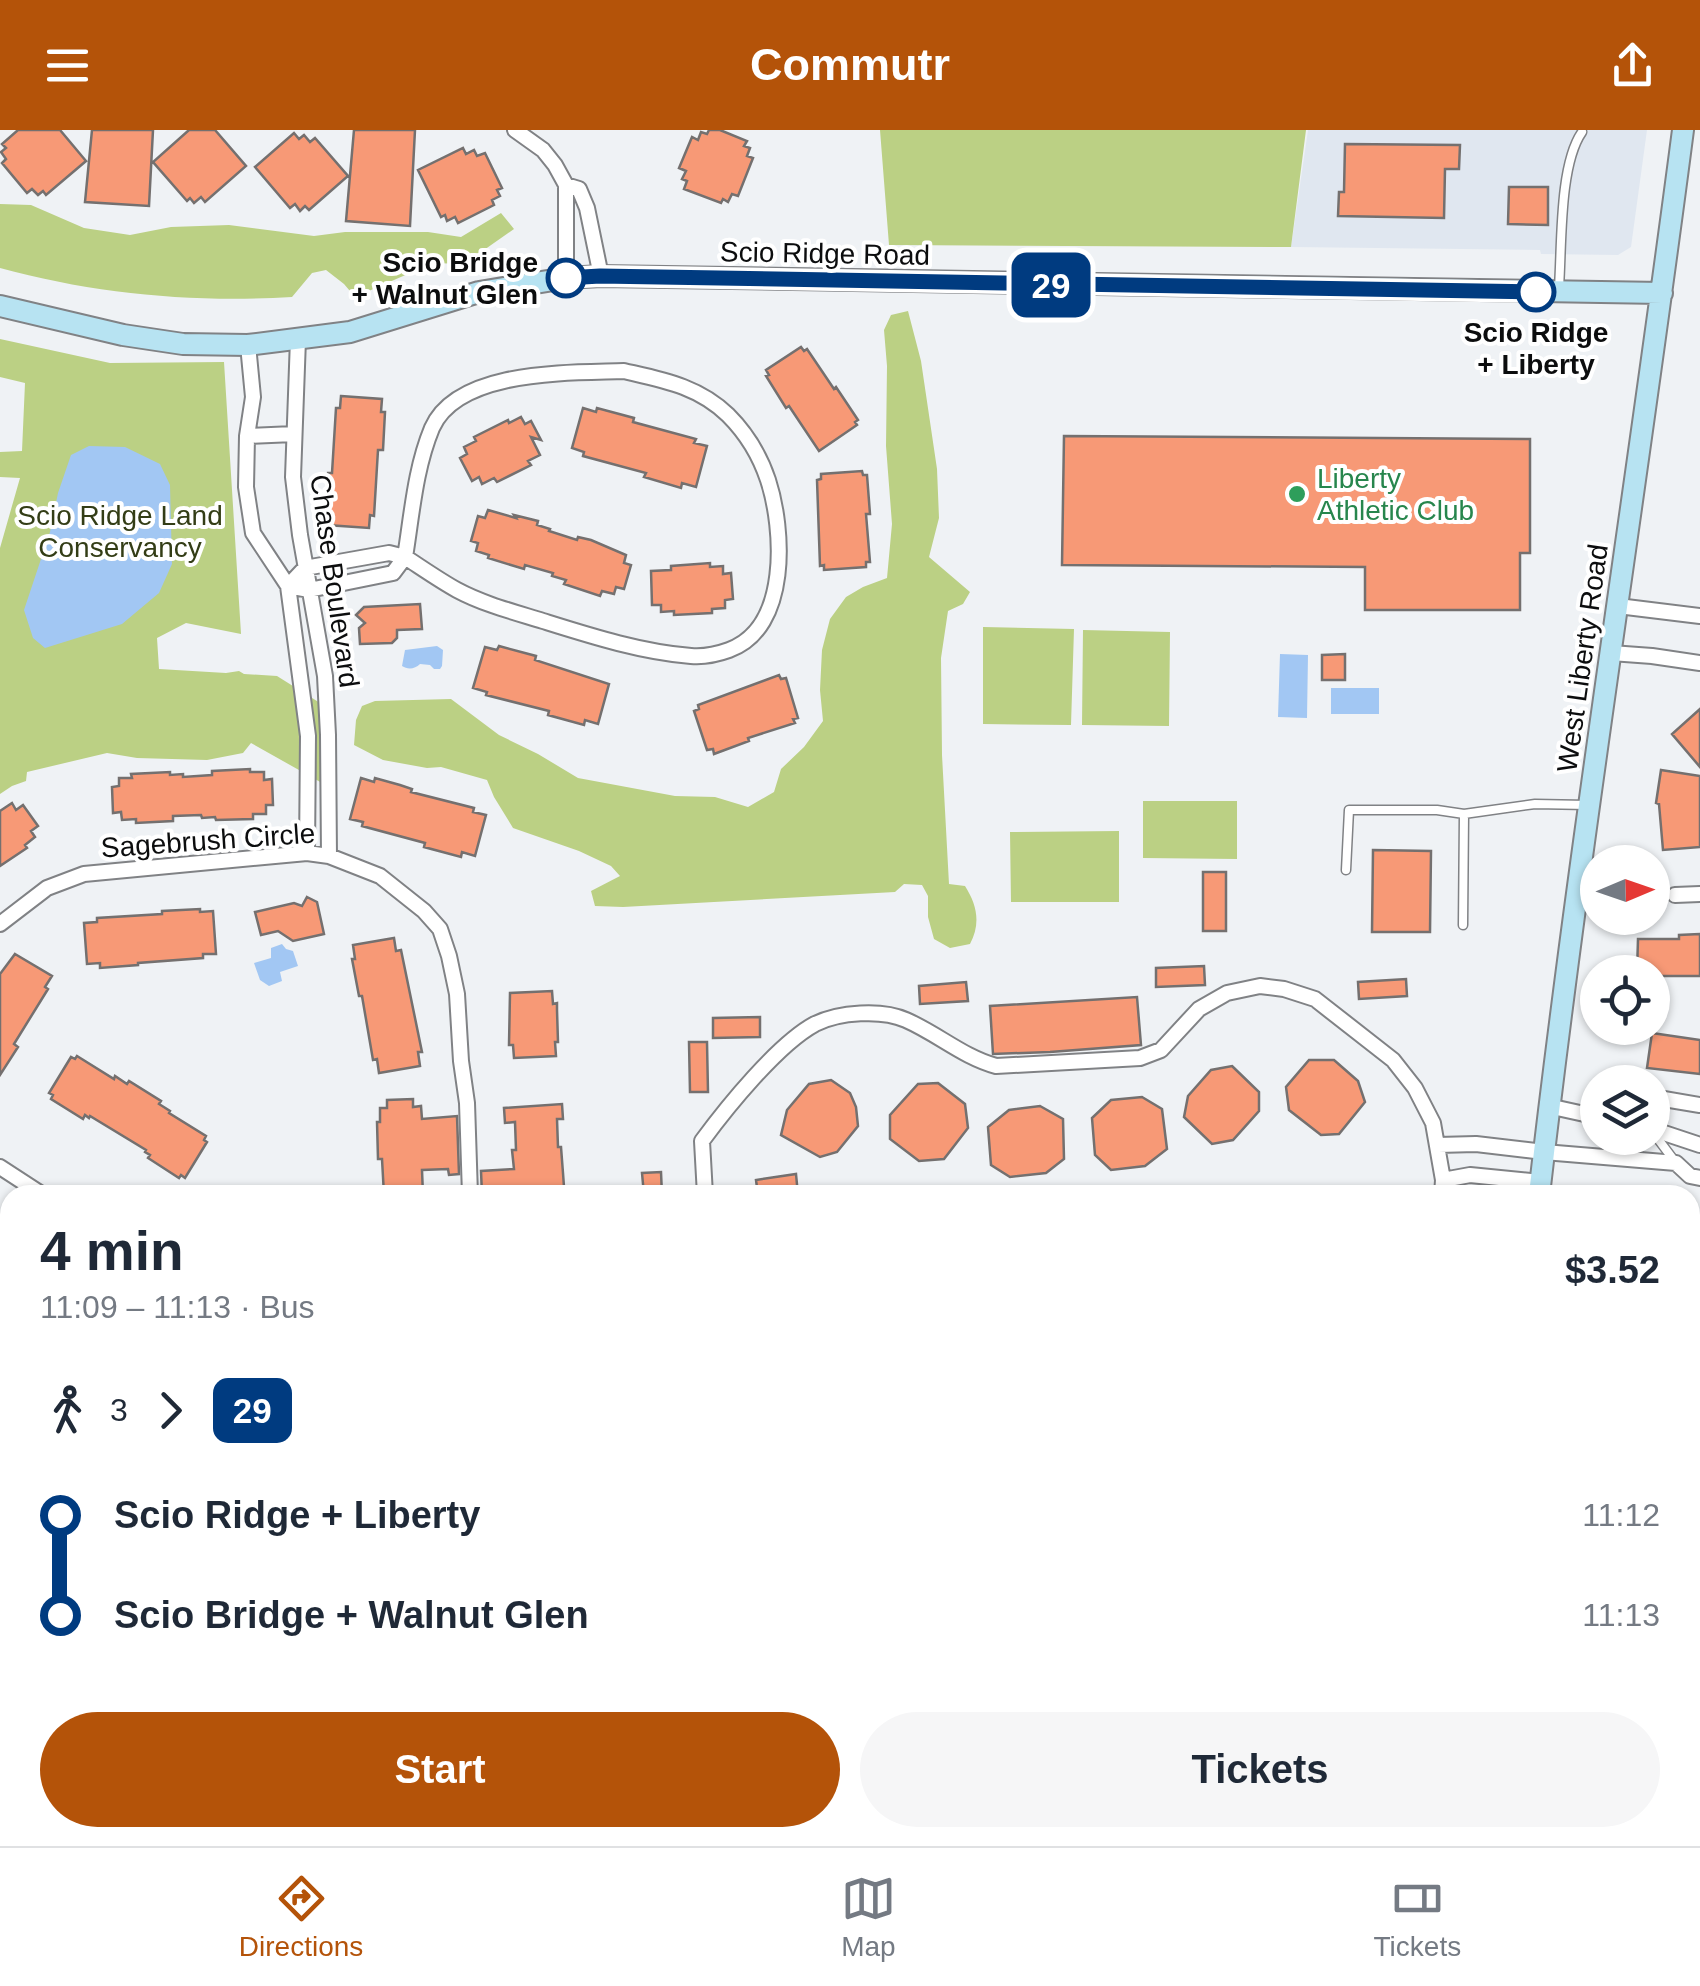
<!DOCTYPE html>
<html lang="en">
<head>
<meta charset="utf-8">
<style>
  body { margin:0; font-family:Arial,sans-serif; background:#f6f6f7; color:#1f2937; height:100vh; display:flex; flex-direction:column; font-size:38px; white-space:nowrap }
  * { box-sizing:border-box; margin:0 }
  p { font-size:32px; color:#747a83 }
  .icon { flex:none; width:55px; height:55px; fill:none; stroke:currentColor; stroke-width:2; stroke-linecap:round; stroke-linejoin:round }
  .map { position:relative; flex:1; overflow:hidden }
  .sheet { position:absolute; left:0px; top:1055px; width:1700px; height:662px; display:flex; flex-direction:column; background:#fff; border-radius:30px 30px 0 0; box-shadow:0 2px 8px #0004 }
  .sheet>* { flex:none }
  .badge { padding:0 20px; border-radius:15px; font-size:35px; line-height:65px }
  .needle { width:65px; rotate:88deg }
  .controls { position:absolute; left:1580px; top:715px; display:grid; gap:20px }
  .controls a { display:grid; place-items:center; width:90px; height:90px; border-radius:50%; background:#fff; box-shadow:0 2px 8px #0004; font-size:50px }
  .map>.badge { position:absolute; translate:-50% -50%; box-shadow:0 0 0 5px #fff }
  .legs { display:flex; align-items:center; gap:15px; height:110px; padding:0 40px; font-size:32px }
  .legs p { margin-inline-start:auto }
  .head { display:flex; align-items:center; justify-content:space-between; height:170px; padding:0 40px }
  h1 { font-size:55px; font-weight:800; line-height:75px }
  .cta { display:flex; gap:20px; margin-top:auto; padding:20px 40px }
  .cta a { flex:1; height:115px; border-radius:60px; background:#b45309; color:#fff; font-size:40px; font-weight:800; line-height:115px; text-align:center }
  .cta a+a { background:#f6f6f7; color:#1f2937 }
  ul { padding:0 40px; list-style:none }
  li { display:flex; align-items:center; gap:35px; height:100px; font-size:38px }
  li i { display:grid; place-items:center; width:15px; height:100%; margin:0 12px; background:currentColor }
  li i::after { content:''; width:25px; height:25px; margin:-12px; border:8px solid; border-radius:50%; background:#fff }
  li p { margin-inline-start:auto }
  li:first-child i { background:linear-gradient(#0000 50%,currentColor 0) }
  li:last-child i { background:linear-gradient(currentColor 50%,#0000 0) }
  header { display:flex; justify-content:space-between; align-items:center; height:130px; padding:0 40px; background:#b45309; color:#fff; font-size:45px; font-weight:800 }
  .tabs { display:flex; justify-content:space-around; align-items:center; height:140px; border-top:2px solid #e0e1e3; background:#fff; font-size:28px; color:#747a83 }
  .tabs a { display:grid; justify-items:center; gap:5px }
  .tabs .on { color:#b45309 }
  .map>svg:first-child { display:block }
</style>
</head>
<body>
<header><svg class="icon" aria-label="menu" viewBox="0 0 24 24"><path d="M4 6h16M4 12h16M4 18h16"/></svg>Commutr<svg class="icon" aria-label="share" viewBox="0 0 24 24"><path d="M12 15V3M7 8l5-5 5 5M5 13v7h14v-7"/></svg></header>
<div class="map">
<svg width="1700" height="1716" viewBox="0 0 1700 1716">
  <rect width="100%" height="100%" fill="#eff2f5"/>
  <path fill="#e0e7f0" d="M 1308,0 L 1647,0 L 1631,117 L 1618,125 L 1541,124 L 1540,120 L 1291,117 Z"/>
  <path fill="#bbd084" d="M 880,0 L 1306,0 L 1291,117 L 889,115 Z
    M 0,74 L 31,75 L 84,98 L 130,105 L 171,97 L 229,95 L 314,106 L 345,102 L 428,102 L 461,107 L 501,83 L 514,99 L 464,134 L 433,133 L 355,167 L 344,154 L 326,140 L 312,143 L 292,167 C 194,173 95,164 0,138 Z
    M 908,181 L 921,231 L 937,339 L 939,388 L 929,427 L 970,462 L 963,474 L 948,481 L 941,528 L 942,625 L 949,754 L 965,756 C 977,775 981,793 970,814 L 950,818 L 934,809 L 928,787 L 928,766 L 922,755 L 904,754 L 895,762 L 623,777 L 595,776 L 591,761 L 620,746 L 611,736 L 579,721 L 513,698 L 494,667 L 487,650 L 441,637 L 427,638 L 383,630 L 354,615 L 356,590 L 362,576 L 375,571 L 451,569 L 499,605 L 538,624 L 578,648 L 675,666 L 715,667 L 748,677 L 774,662 L 781,639 L 804,617 L 823,591 L 820,560 L 822,520 L 830,489 L 846,467 L 863,457 L 887,448 L 892,394 L 886,316 L 887,236 L 884,200 L 891,185 Z
    M 0,209 L 110,233 L 224,232 L 241,504 L 186,493 L 157,508 L 159,539 L 226,543 L 239,541 L 244,544 L 277,546 L 328,578 L 322,653 L 251,613 L 243,623 L 207,630 L 137,628 L 107,623 L 27,642 L 26,651 L 12,656 L 0,664 L 0,418 L 20,348 L 0,347 L 0,322 L 22,321 L 25,253 L 0,247 Z
    M 983,497 L 1074,499 L 1071,595 L 983,594 Z
    M 1083,500 L 1170,502 L 1169,596 L 1082,595 Z
    M 1143,671 L 1237,671 L 1237,729 L 1143,728 Z
    M 1119,701 L 1119,772 L 1011,772 L 1010,702 Z
    M 10,1676 L 10,1708 L 248,1708 L 249,1716 L 0,1716 L 0,1684 Z
    M 994,1708 L 1565,1708 L 1566,1716 L 994,1716 Z"/>
  <path fill="#a2c7f3" d="M 89,316 L 125,317 L 160,334 L 170,355 L 172,434 L 159,463 L 122,494 L 45,518 L 33,508 L 24,480 L 50,402 L 58,363 L 71,325 Z
    M 437,516 L 443,520 L 442,536 L 440,539 L 434,539 L 430,535 L 420,534 C 415,539 408,540 402,536 L 405,520 Z
    M 1280,524 L 1308,525 L 1307,588 L 1278,587 Z
    M 1331,558 L 1379,558 L 1379,584 L 1331,584 Z
    M 282,814 L 286,819 L 293,821 L 298,836 L 280,842 L 282,851 L 269,856 L 260,850 L 254,833 L 271,828 L 271,818 Z
    M 0,1212 L 10,1215 L 10,1323 L 0,1328 Z
    M 466,1708 L 733,1708 L 742,1716 L 471,1716 Z"/>
  <path fill="#f79976" stroke="#74706f" stroke-width="2.5" d="M 18,0 L 60,0 L 86,31 L 46,65 L 43,61 L 38,65 L 32,59 L 27,63 L 2,33 L 6,29 L 1,22 L 6,18 L 2,14 Z
    M 92,0 L 153,0 L 149,76 L 85,72 Z
    M 189,0 L 215,0 L 246,36 L 205,72 L 201,67 L 194,73 L 190,68 L 187,71 L 153,32 Z
    M 354,0 L 415,0 L 410,96 L 346,91 Z
    M 709,0 L 720,0 L 747,11 L 744,16 L 750,18 L 747,26 L 753,28 L 738,66 L 732,64 L 728,72 L 723,69 L 721,73 L 684,59 L 687,51 L 682,49 L 686,41 L 679,38 L 692,7 L 698,10 L 701,2 L 707,4 Z
    M 294,3 L 299,9 L 304,5 L 310,12 L 315,8 L 348,46 L 309,80 L 305,76 L 300,81 L 295,74 L 290,78 L 255,37 Z
    M 1345,14 L 1460,15 L 1459,39 L 1445,39 L 1444,88 L 1338,86 L 1339,62 L 1344,62 Z
    M 463,18 L 466,24 L 474,20 L 477,26 L 485,23 L 502,58 L 497,60 L 500,66 L 492,70 L 494,75 L 458,93 L 455,87 L 447,91 L 445,85 L 441,87 L 418,40 Z
    M 1509,57 L 1548,57 L 1548,95 L 1508,94 Z
    M 801,217 L 804,221 L 807,219 L 834,259 L 836,257 L 858,290 L 855,292 L 857,295 L 819,321 L 789,276 L 786,278 L 766,246 L 769,245 L 766,240 Z
    M 341,266 L 382,269 L 381,282 L 385,282 L 383,320 L 378,320 L 374,386 L 370,385 L 369,398 L 327,395 L 328,381 L 325,381 L 328,343 L 332,343 L 336,278 L 340,278 Z
    M 583,278 L 596,282 L 597,278 L 634,288 L 633,292 L 696,309 L 694,313 L 707,316 L 696,357 L 682,353 L 681,358 L 644,347 L 646,343 L 583,326 L 584,322 L 572,318 Z
    M 521,287 L 525,294 L 531,291 L 541,310 L 531,307 L 540,325 L 528,331 L 531,335 L 497,352 L 494,348 L 482,354 L 479,347 L 472,351 L 460,328 L 467,324 L 464,317 L 476,311 L 474,307 L 508,290 L 509,293 Z
    M 1064,306 L 1530,309 L 1530,423 L 1520,423 L 1520,480 L 1365,480 L 1365,437 L 1062,435 Z
    M 862,341 L 863,345 L 867,345 L 870,384 L 866,384 L 870,432 L 866,432 L 866,437 L 824,440 L 824,435 L 820,436 L 817,350 L 821,349 L 821,344 Z
    M 488,380 L 516,388 L 514,385 L 538,391 L 537,395 L 550,399 L 549,401 L 577,410 L 578,407 L 591,410 L 626,425 L 624,433 L 631,435 L 624,459 L 616,457 L 614,464 L 602,461 L 600,466 L 564,454 L 566,450 L 552,446 L 553,443 L 525,435 L 524,439 L 488,428 L 489,425 L 476,421 L 478,413 L 471,411 L 478,386 L 485,388 Z
    M 710,433 L 710,437 L 723,436 L 723,444 L 731,443 L 733,469 L 725,470 L 725,478 L 712,479 L 712,483 L 674,485 L 674,481 L 661,482 L 661,475 L 652,475 L 651,441 L 671,440 L 671,436 Z
    M 420,474 L 422,499 L 397,500 L 397,508 L 392,513 L 360,514 L 359,498 L 365,493 L 356,485 L 364,477 Z
    M 499,516 L 536,526 L 535,530 L 609,554 L 598,594 L 585,590 L 584,595 L 548,585 L 549,581 L 486,565 L 487,562 L 473,558 L 485,517 L 497,520 Z
    M 1345,524 L 1345,550 L 1322,550 L 1322,525 Z
    M 779,545 L 781,549 L 786,548 L 798,588 L 793,589 L 795,593 L 748,608 L 749,611 L 714,624 L 713,619 L 707,620 L 694,581 L 699,579 L 698,575 Z
    M 1700,579 L 1700,637 L 1672,604 Z
    M 250,639 L 250,642 L 264,642 L 264,650 L 272,649 L 273,675 L 266,675 L 266,684 L 253,684 L 253,689 L 216,690 L 215,687 L 202,688 L 201,685 L 173,686 L 173,691 L 136,693 L 136,689 L 122,690 L 121,682 L 113,683 L 112,657 L 119,656 L 119,648 L 132,648 L 131,644 L 170,642 L 170,645 L 183,644 L 183,647 L 212,645 L 212,641 Z
    M 1661,640 L 1700,646 L 1700,717 L 1663,720 L 1659,674 L 1656,673 Z
    M 361,648 L 374,652 L 375,648 L 400,655 L 412,659 L 411,662 L 474,678 L 473,682 L 486,685 L 475,726 L 462,722 L 461,727 L 424,717 L 425,713 L 362,696 L 363,692 L 350,689 Z
    M 12,673 L 16,680 L 23,675 L 38,696 L 31,701 L 35,707 L 25,715 L 27,718 L 0,736 L 0,681 Z
    M 1373,720 L 1431,721 L 1430,802 L 1372,802 Z
    M 1203,742 L 1226,742 L 1226,801 L 1203,801 Z
    M 307,767 L 317,772 L 324,804 L 293,811 L 278,801 L 261,805 L 255,782 L 294,773 L 302,776 Z
    M 200,779 L 200,782 L 213,781 L 216,824 L 203,824 L 203,828 L 138,833 L 138,835 L 100,838 L 100,833 L 87,834 L 84,793 L 97,792 L 97,788 L 162,784 L 162,781 Z
    M 1700,804 L 1700,846 L 1652,846 L 1652,842 L 1637,842 L 1638,809 L 1679,809 L 1679,805 Z
    M 394,808 L 396,821 L 401,820 L 422,922 L 418,922 L 420,936 L 379,943 L 377,929 L 373,930 L 362,866 L 359,866 L 352,829 L 355,829 L 353,815 Z
    M 15,824 L 52,846 L 45,857 L 48,859 L 14,914 L 18,917 L 0,945 L 0,844 Z
    M 1204,836 L 1205,855 L 1156,857 L 1156,838 Z
    M 1406,849 L 1407,866 L 1359,869 L 1358,852 Z
    M 966,852 L 968,871 L 920,874 L 919,856 Z
    M 552,861 L 553,874 L 557,873 L 557,880 L 558,912 L 555,912 L 556,926 L 514,928 L 513,915 L 509,915 L 510,863 Z
    M 1137,867 L 1141,915 L 1050,922 L 993,924 L 990,876 Z
    M 760,887 L 760,907 L 713,908 L 713,888 Z
    M 1652,903 L 1700,910 L 1700,944 L 1647,938 Z
    M 689,912 L 707,912 L 708,962 L 690,962 Z
    M 77,926 L 114,949 L 115,946 L 127,954 L 129,951 L 161,971 L 159,974 L 170,981 L 169,983 L 206,1006 L 204,1010 L 207,1012 L 185,1048 L 181,1045 L 179,1048 L 148,1028 L 150,1025 L 145,1022 L 146,1020 L 90,986 L 89,988 L 85,985 L 83,989 L 51,969 L 53,965 L 49,963 L 71,927 L 75,929 Z
    M 1309,930 L 1334,930 L 1358,951 L 1365,972 L 1339,1004 L 1321,1005 L 1289,980 L 1286,957 Z
    M 1232,936 L 1259,962 L 1259,981 L 1233,1010 L 1212,1014 L 1184,987 L 1188,966 L 1211,940 Z
    M 831,950 L 850,963 L 856,977 L 858,996 L 837,1022 L 820,1027 L 781,1005 L 787,980 L 809,954 Z
    M 938,953 L 965,974 L 968,998 L 944,1029 L 919,1031 L 890,1009 L 890,985 L 918,954 Z
    M 1142,967 L 1162,979 L 1167,1019 L 1145,1036 L 1111,1040 L 1095,1025 L 1092,988 L 1111,970 Z
    M 413,969 L 413,977 L 421,976 L 422,989 L 457,986 L 459,1044 L 449,1045 L 448,1039 L 422,1040 L 423,1065 L 384,1065 L 382,1029 L 378,1029 L 377,992 L 380,992 L 380,978 L 387,978 L 387,970 Z
    M 562,974 L 563,989 L 557,989 L 558,1017 L 561,1017 L 563,1043 L 564,1057 L 560,1057 L 561,1065 L 482,1065 L 481,1041 L 514,1039 L 512,1020 L 516,1020 L 515,992 L 505,993 L 504,978 Z
    M 1040,976 L 1063,989 L 1064,1029 L 1046,1043 L 1010,1047 L 991,1035 L 988,997 L 1009,980 Z
    M 661,1042 L 662,1065 L 644,1065 L 642,1043 Z
    M 796,1044 L 798,1065 L 758,1065 L 756,1050 Z"/>
  <g fill="none" stroke-linecap="round" stroke-linejoin="round">
    <g stroke="#808285" stroke-width="11">
      <path id="lane" d="M 1559,157 C 1562,115 1559,35 1582,2
        M 1346,740 L 1349,680 L 1437,680 L 1464,684 L 1535,674 L 1588,675
        M 1463,795 L 1464,684
        M 1652,1001 L 1676,1033"/>
    </g>
    <g stroke="#808285" stroke-width="18">
      <path id="street" d="M 515,0 L 543,20 L 555,35 L 566,55 L 566,148
        M 566,55 L 579,59 L 587,78 L 601,146
        M 298,209 L 293,347 L 300,405 L 325,546 L 328,605 L 329,726
        M 248,215 L 253,267 L 247,306 L 246,357 L 253,403 L 288,456 L 308,606 L 307,723
        M 624,241 C 663,250 698,256 728,285 C 746,303 760,326 768,350 C 784,399 790,498 729,520 C 718,524 703,527 691,526 C 641,522 591,506 543,491 C 514,482 483,474 457,460 C 439,450 422,438 405,427 C 412,384 415,339 432,298 C 458,239 570,243 624,241 Z
        M 247,306 L 294,304
        M 389,423 L 405,427 L 393,443 L 309,460 L 288,456 L 305,438 Z
        M 1618,476 L 1700,486
        M 1611,523 L 1652,526 L 1700,533
        M 1675,765 L 1700,764
        M 0,794 L 47,758 L 84,744 L 307,723 L 329,726 L 380,746 L 424,781 L 440,799 L 449,826 L 457,864 L 461,931 L 467,973 L 470,1065
        M 1548,976 L 1598,987
        M 1652,987 L 1658,968 L 1700,975
        M 1652,999 L 1700,1015
        M 1438,1015 L 1476,1014 L 1544,1022 L 1676,1033 L 1690,1046 L 1700,1048
        M 0,1037 L 43,1065
        M 1443,1050 L 1470,1045 L 1540,1052
        M 705,1065 L 702,1011 C 727,977 778,914 815,894 C 839,882 882,879 906,890 C 938,904 963,927 996,936 L 1140,928 L 1161,920 L 1199,879 L 1227,863 L 1260,856 L 1284,859 L 1315,869 L 1393,930 L 1415,958 L 1433,993 L 1443,1050 L 1442,1065
        M 972,1716 L 973,1708"/>
    </g>
    <g stroke="#808285" stroke-width="24">
      <path id="secondary" d="M 0,176 L 123,205 L 183,214 L 248,215 L 350,202 L 479,162 L 566,148 L 601,146 L 1662,163
        M 1539,1065 C 1580,709 1637,355 1683,0
        M 1609,1708 L 1612,1716"/>
    </g>
    <g stroke="#0d6e8f" stroke-width="29">
      <path id="highway" d="M 0,1386 L 10,1386
        M 1690,1412 L 1700,1412
        M 0,1426 L 10,1426
        M 1690,1448 L 1700,1448"/>
    </g>
    <use href="#lane" stroke="#fff" stroke-width="8"/>
    <use href="#street" stroke="#fff" stroke-width="14"/>
    <use href="#secondary" stroke="#b7e3f2" stroke-width="20"/>
    <use href="#highway" stroke="#0ea3d5" stroke-width="25"/>
  </g>
  <g fill="none" stroke-linecap="round" stroke-linejoin="round">
    <g stroke="#fff" stroke-width="22">
      <path id="line-1" d="M 566,148 L 600,146 L 1536,162"/>
    </g>
    <use href="#line-1" stroke="#003b80" stroke-width="15"/>
  </g>
  <g fill="#fff" stroke="#003b80" stroke-width="5">
    <circle cx="566" cy="148" r="18"/>
    <circle cx="1536" cy="162" r="18"/>
  </g>
  <circle fill="#2e9e5b" stroke="#fff" stroke-width="4" cx="1297" cy="364" r="10"/>
  <g text-anchor="middle" stroke-width="8" stroke-linejoin="round" paint-order="stroke">
    <g font-size="28" fill="#0c0d0e" stroke="#fff">
      <text transform="translate(825 123) rotate(1)" y="10">Scio Ridge Road</text>
      <text transform="translate(335 451) rotate(82)" y="10">Chase Boulevard</text>
      <text transform="translate(1582 528) rotate(-82)" y="10">West Liberty Road</text>
      <text transform="translate(208 710) rotate(-4)" y="10">Sagebrush Circle</text>
    </g>
    <g font-size="28" font-weight="bold" fill="#0c0d0e" stroke="#fff" text-anchor="end">
      <text x="538" y="142">Scio Bridge<tspan x="538" dy="32">+ Walnut Glen</tspan></text>
      <text x="1536" y="212" text-anchor="middle">Scio Ridge<tspan x="1536" dy="32">+ Liberty</tspan></text>
    </g>
    <g font-size="28" fill="#27864d" stroke="#fff" text-anchor="start">
      <text x="1317" y="358">Liberty<tspan x="1317" dy="32">Athletic Club</tspan></text>
    </g>
    <g font-size="28" fill="#333d16" stroke="#fff">
      <text x="120" y="395">Scio Ridge Land<tspan x="120" dy="32">Conservancy</tspan></text>
    </g>
  </g>
</svg>
<div class="controls">
<a><svg class="needle" viewBox="-14 -14 28 28"><path d="M0-13l5 13h-10z" fill="#e53935"/><path d="M0 13l5-13h-10z" fill="#747a83"/></svg></a>
<a><svg class="icon" aria-label="locate" viewBox="0 0 24 24"><circle cx="12" cy="12" r="6"/><path d="M12 2v4M12 18v4M2 12h4M18 12h4"/></svg></a>
<a><svg class="icon" aria-label="layers" viewBox="0 0 24 24"><path d="M12 4l9 5-9 5-9-5zM3 14l9 5 9-5"/></svg></a>
</div>
<b class="badge" style="left:1051px;top:155px;background:#003b80;color:#fff">29</b>
<section class="sheet">
<div class="head"><div><h1>4 min</h1><p>11:09 – 11:13 · Bus</p></div><b>$3.52</b></div>
<div class="legs"><svg class="icon" aria-label="walk" viewBox="0 0 24 24"><circle cx="13" cy="4" r="2"/><path d="M13 8l-2 6 4 7M11 14l-3 7M7 12l3-4h3l4 4"/></svg>3<svg class="icon" aria-label="forward" viewBox="0 0 24 24"><path d="M9 5l7 7-7 7"/></svg><b class="badge" style="background:#003b80;color:#fff">29</b></div>
<ul>
<li><i style="color:#003b80"></i><b>Scio Ridge + Liberty</b><p>11:12</p></li>
<li><i style="color:#003b80"></i><b>Scio Bridge + Walnut Glen</b><p>11:13</p></li>
</ul>
<div class="cta"><a>Start</a><a>Tickets</a></div>
</section>
</div>
<nav class="tabs">
<a class="on"><svg class="icon" aria-label="directions" viewBox="0 0 24 24"><path d="M12 3l9 9-9 9-9-9zM9 14v-3h6M13 9l2 2-2 2"/></svg>Directions</a>
<a><svg class="icon" aria-label="map" viewBox="0 0 24 24"><path d="M3 6l6-2 6 2 6-2v14l-6 2-6-2-6 2zM9 4v14M15 6v14"/></svg>Map</a>
<a><svg class="icon" aria-label="tickets" viewBox="0 0 24 24"><path d="M3 7h18v10H3zM15 7v10"/></svg>Tickets</a>
</nav>
</body>
</html>
